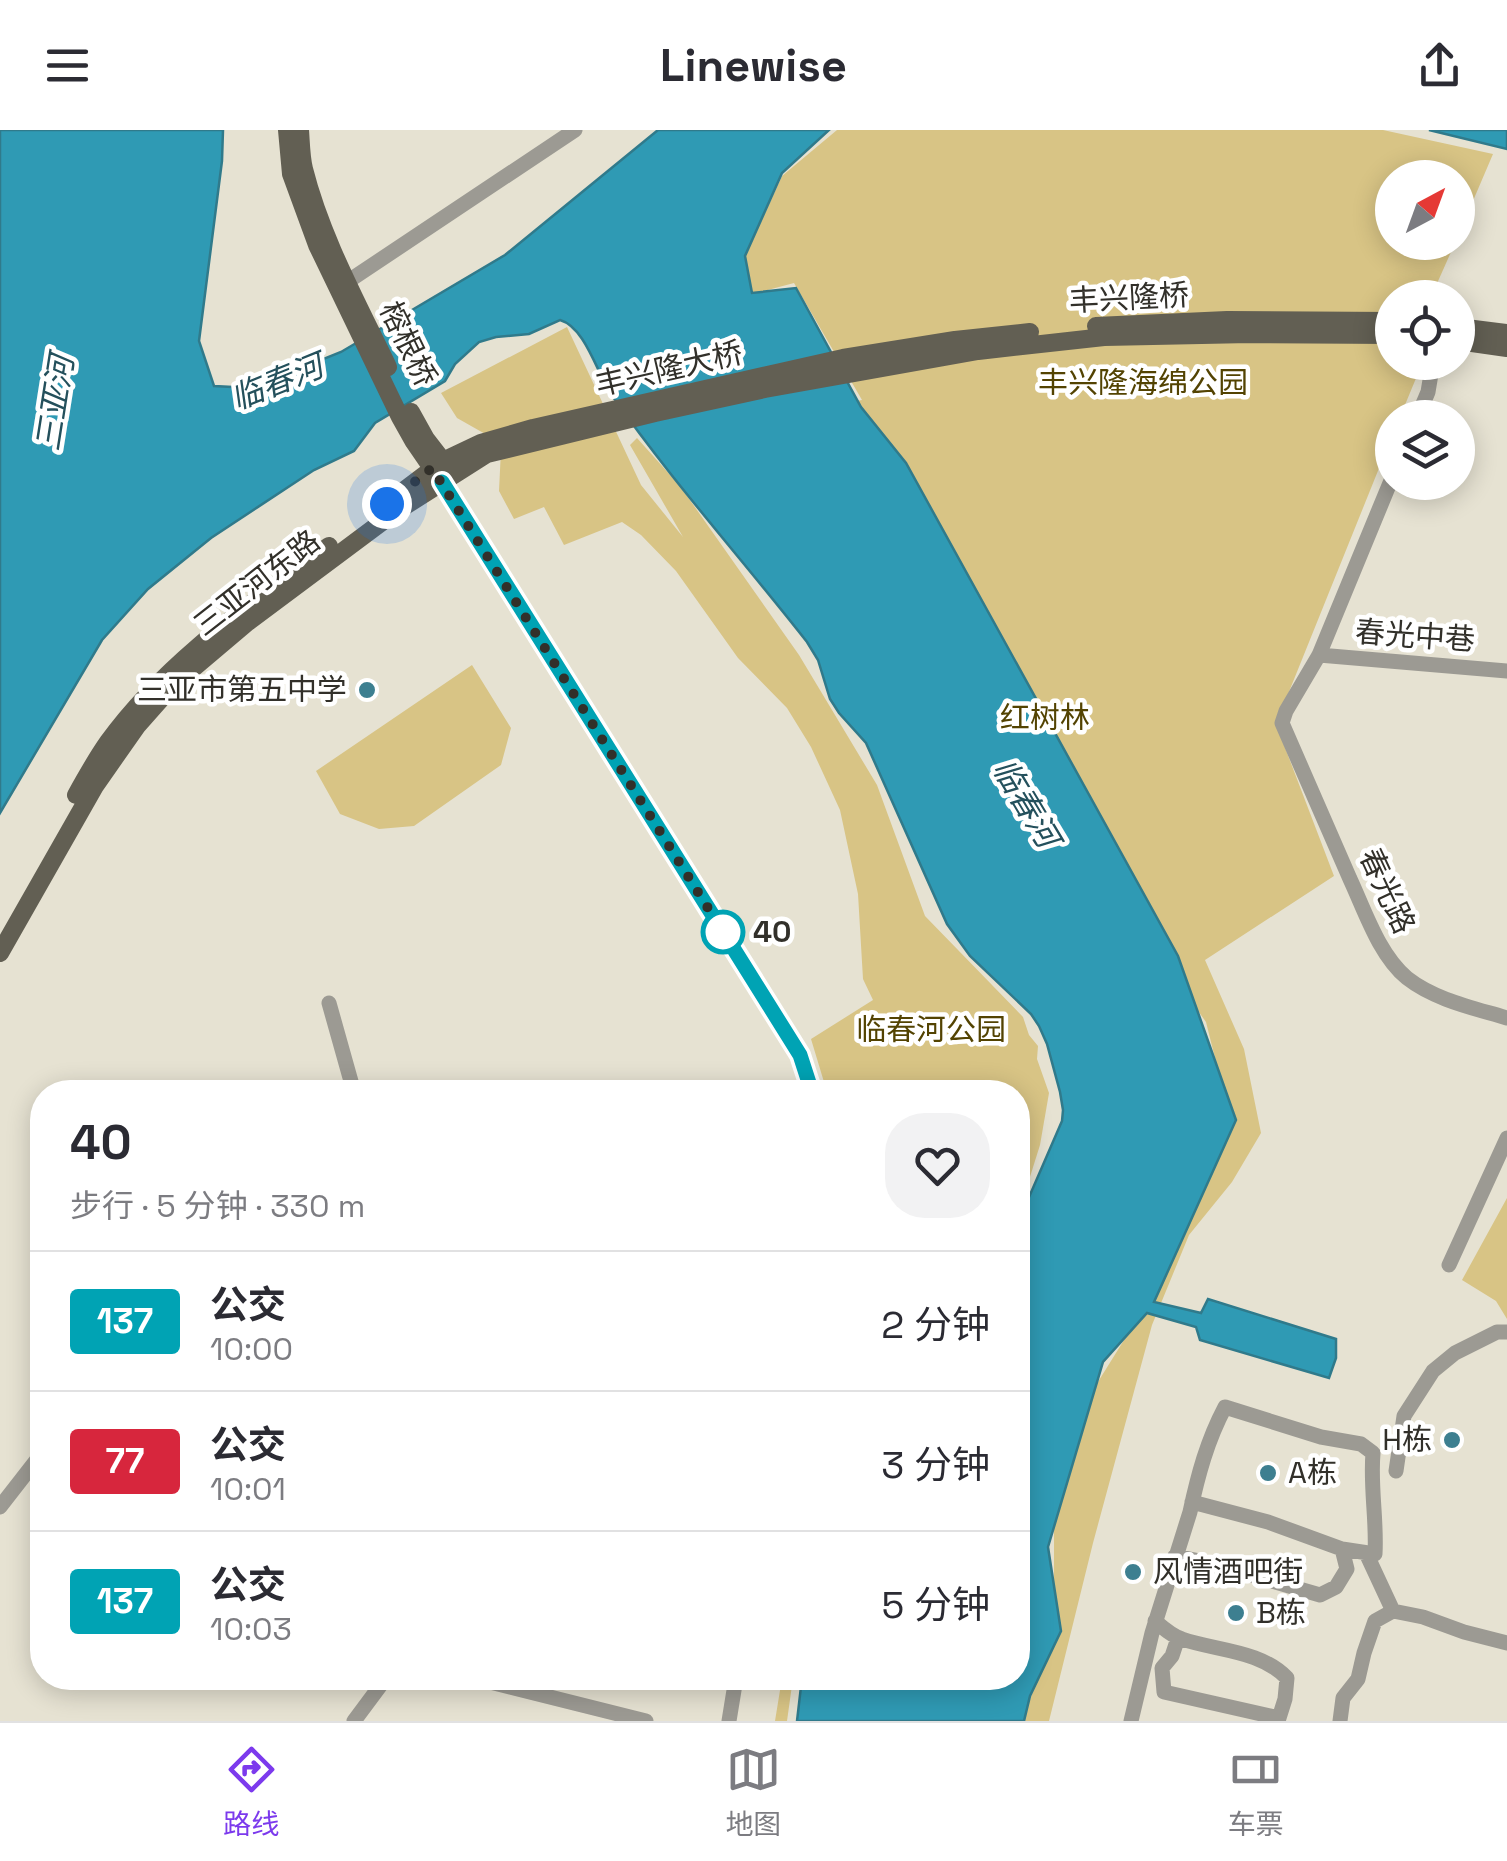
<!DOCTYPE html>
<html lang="zh">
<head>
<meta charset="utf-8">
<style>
  body { margin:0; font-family:"Space Grotesk","Noto Sans SC",sans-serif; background:#f2f2f3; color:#2b2b33; height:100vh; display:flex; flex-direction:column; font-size:38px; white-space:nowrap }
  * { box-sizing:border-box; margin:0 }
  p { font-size:32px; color:#7c7c81 }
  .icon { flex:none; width:55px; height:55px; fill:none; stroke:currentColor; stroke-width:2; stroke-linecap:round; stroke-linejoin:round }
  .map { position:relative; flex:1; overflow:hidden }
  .sheet { position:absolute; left:30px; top:950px; width:1000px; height:610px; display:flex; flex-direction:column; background:#fff; border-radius:40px; box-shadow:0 5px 25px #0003 }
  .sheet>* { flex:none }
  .badge { padding:0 20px; border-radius:8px; font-size:35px; line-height:65px }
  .needle { width:65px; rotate:41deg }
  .buttons { position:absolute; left:1375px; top:30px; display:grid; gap:20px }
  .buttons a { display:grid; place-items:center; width:100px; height:100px; border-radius:50%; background:#fff; box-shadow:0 5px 25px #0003; font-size:50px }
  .you { position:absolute; width:50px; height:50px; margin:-25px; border:8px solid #fff; border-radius:50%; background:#1a73e8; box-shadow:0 0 0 15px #1a73e833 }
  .map>.badge { position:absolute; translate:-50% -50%; box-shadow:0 0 0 5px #fff }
  .round { display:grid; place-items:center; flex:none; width:105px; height:105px; border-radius:40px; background:#f2f2f3 }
  .summary { display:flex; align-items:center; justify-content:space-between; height:170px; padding:0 40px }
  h1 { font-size:48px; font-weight:700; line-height:75px }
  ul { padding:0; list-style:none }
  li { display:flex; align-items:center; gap:30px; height:140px; padding:0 40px; border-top:2px solid #e1e1e2 }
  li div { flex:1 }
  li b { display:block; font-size:38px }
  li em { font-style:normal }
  li .badge { min-width:110px; font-weight:700; text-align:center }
  header { display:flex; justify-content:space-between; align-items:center; height:130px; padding:0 40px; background:#fff; font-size:45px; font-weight:700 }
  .menu { display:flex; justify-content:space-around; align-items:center; height:140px; border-top:2px solid #e1e1e2; background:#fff; font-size:28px; color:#7c7c81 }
  .menu a { display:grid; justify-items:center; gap:5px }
  .menu .selected { color:#7c3aed }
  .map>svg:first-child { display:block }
</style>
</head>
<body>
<header><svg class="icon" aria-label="menu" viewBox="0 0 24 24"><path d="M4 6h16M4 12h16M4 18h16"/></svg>Linewise<svg class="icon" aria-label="share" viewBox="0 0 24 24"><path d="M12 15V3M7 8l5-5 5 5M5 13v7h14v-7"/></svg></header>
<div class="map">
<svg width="1507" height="1591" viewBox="0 0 1507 1591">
  <rect width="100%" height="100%" fill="#e6e2d2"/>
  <path fill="#d8c485" d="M 837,0 L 1383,0 L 1493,24 L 1458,106 L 1458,48 L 1392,48 L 1392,112 L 1455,113 L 1431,167 L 1392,168 L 1392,232 L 1420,233 L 1419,241 L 1400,287 L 1392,288 L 1392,306 L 1276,594 L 1334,746 L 1205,830 L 1244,919 L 1261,1003 L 1232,1052 L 1189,1105 L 1152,1195 L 1093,1413 L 1049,1591 L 1022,1591 L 1054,1504 L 1054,1388 L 1083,1276 L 1129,1202 L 1231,992 L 1206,892 L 774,285 L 862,270 L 794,153 L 753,164 L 744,129 L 782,46 Z
    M 567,197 L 641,355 L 683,407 L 630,315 L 637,308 L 680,356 L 799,525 L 877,655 L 925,786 L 1023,887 L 1029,905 L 1038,916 L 1037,929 L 1049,963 L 1040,1015 L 1018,1085 L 1018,962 L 827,962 L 811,909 L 873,870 L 863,849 L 858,764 L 840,680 L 811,617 L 787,578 L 738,528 L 676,441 L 641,405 L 622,392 L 564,415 L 544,377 L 514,389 L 499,361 L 502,299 L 487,305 L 457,288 L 441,263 Z
    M 472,535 L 511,598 L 501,635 L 414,696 L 379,699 L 340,684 L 316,641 Z
    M 1507,1068 L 1507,1189 L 1496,1171 L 1462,1150 Z
    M 782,1548 L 793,1548 L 787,1591 L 775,1591 Z"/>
  <path fill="#2f9ab4" stroke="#307a8b" stroke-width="2.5" d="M 0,0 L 223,0 L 222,31 L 199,211 L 214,256 L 252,258 L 341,222 L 505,125 L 658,0 L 829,0 L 782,43 L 745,126 L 752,163 L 796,158 L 861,277 L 906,333 L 1178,826 L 1236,990 L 1154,1172 L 1201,1183 L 1208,1169 L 1336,1209 L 1336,1228 L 1329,1248 L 1200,1210 L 1196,1197 L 1147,1183 L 1103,1232 L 1048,1417 L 1061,1501 L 1030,1566 L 1024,1591 L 797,1591 L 802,1548 L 1018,1548 L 1018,1121 L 1023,1081 L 1062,991 L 1063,980 L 1060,962 L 1047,914 L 1039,896 L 1031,884 L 970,826 L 947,794 L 866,613 L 839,583 L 830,569 L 818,530 L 807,512 C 742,429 671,350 611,264 C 597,243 585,197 560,190 L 529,204 L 496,207 L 479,212 L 455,234 L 445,251 L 375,293 L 354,321 L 314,340 L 211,408 L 148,459 L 102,510 L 0,683 Z
    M 1429,0 L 1507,0 L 1507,19 Z"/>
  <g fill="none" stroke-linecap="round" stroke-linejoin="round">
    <path stroke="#9c9a93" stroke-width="15" d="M 347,152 L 575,0
      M 1417,288 L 1428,262 L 1433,232
      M 1392,348 L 1319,525 L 1286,581 L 1282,593 C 1305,645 1327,697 1350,749 C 1365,781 1379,825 1407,848 C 1435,870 1474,878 1507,888
      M 441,352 L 800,925 L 812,962
      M 1319,525 L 1507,541
      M 329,873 L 354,962
      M 1449,1135 L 1507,1008
      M 1396,1341 L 1404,1286 L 1433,1241 L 1455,1223 L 1497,1202 L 1507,1202
      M 0,1377 L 42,1323
      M 1175,1426 L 1210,1433 L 1320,1465 L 1336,1457 L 1347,1439 L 1342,1419
      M 1393,1481 L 1423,1487 L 1464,1502 L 1507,1513
      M 1155,1491 C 1163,1498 1172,1506 1182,1509 C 1217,1521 1260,1520 1287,1548 L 1285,1569 L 1279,1588 L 1164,1562 L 1162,1538 L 1172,1526 L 1178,1508
      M 474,1548 L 646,1591
      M 354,1591 L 386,1548
      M 729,1591 L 736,1548
      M 1131,1591 L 1152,1503 L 1190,1382 C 1198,1345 1207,1311 1225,1277 L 1321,1307 L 1361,1314 L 1373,1323 C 1370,1357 1377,1390 1375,1424 L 1342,1419 L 1268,1392 L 1192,1372
      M 1340,1591 L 1343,1568 L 1358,1549 L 1364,1523 L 1375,1491 L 1393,1481 L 1366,1423"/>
    <path stroke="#625f53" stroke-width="18" d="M 287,0 L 291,44 L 317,115 L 400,287 L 414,312 L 438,347
      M 300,0 C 301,13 301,27 304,39 C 321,107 358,174 388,237
      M 1096,196 L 1227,190 L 1392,191
      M 1458,197 L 1507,203
      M 1458,211 L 1507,218
      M 411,282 L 426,309 L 443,331 L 442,341
      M 378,380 L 443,331 L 481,313 L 533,298 L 843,228 L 955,210 L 1030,202
      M 76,665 C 86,647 96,629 108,612 C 166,532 251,474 329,416
      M 0,823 L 95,656 L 137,596 L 160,570 L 183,547 L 248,492 L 394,383 L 487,324 L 655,283 L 765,259 L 978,221 L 1104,207 L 1250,204 L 1392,205"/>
  </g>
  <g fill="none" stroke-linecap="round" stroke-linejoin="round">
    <g stroke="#fff" stroke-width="22">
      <path id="line" d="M 442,352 L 800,925 L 812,962"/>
    </g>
    <use href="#line" stroke="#00a3b4" stroke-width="15"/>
    <path stroke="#32302a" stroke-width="10" stroke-dasharray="0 18" d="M 387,374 L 432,338 L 723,802"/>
  </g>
  <g fill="#3d7f90" stroke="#fff" stroke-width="4">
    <circle cx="367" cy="560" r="10"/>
    <circle cx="1452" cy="1310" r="10"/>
    <circle cx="1268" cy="1343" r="10"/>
    <circle cx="1133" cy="1442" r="10"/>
    <circle cx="1236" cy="1483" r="10"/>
  </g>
  <circle fill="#fff" stroke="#00a3b4" stroke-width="5" cx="723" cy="802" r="20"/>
  <g text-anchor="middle" stroke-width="9" stroke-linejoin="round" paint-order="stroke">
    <g font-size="30" fill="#32302a" stroke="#fff">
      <text transform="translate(1129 168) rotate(-3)" y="10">丰兴隆桥</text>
      <text transform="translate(408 214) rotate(64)" y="10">榕根桥</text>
      <text transform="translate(669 239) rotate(-13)" y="10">丰兴隆大桥</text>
      <text transform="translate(257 453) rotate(-38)" y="10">三亚河东路</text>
      <text transform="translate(1415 506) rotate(4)" y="10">春光中巷</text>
      <text transform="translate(1387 761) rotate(65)" y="10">春光路</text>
    </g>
    <g font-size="30" fill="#534302" stroke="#fff">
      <text x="1143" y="263">丰兴隆海绵公园</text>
      <text x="1045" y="598">红树林</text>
      <text x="931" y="910">临春河公园</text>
    </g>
    <g font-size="30" fill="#32302a" stroke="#fff" text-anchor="start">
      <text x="347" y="570" text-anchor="end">三亚市第五中学</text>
      <text x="1432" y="1320" text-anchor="end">H栋</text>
      <text x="1288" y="1353">A栋</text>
      <text x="1153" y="1452">风情酒吧街</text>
      <text x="1256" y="1493">B栋</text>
    </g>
    <g font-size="30" font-weight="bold" fill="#32302a" stroke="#fff" text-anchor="start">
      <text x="753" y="812">40</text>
    </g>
    <g font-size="32" font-style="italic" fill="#24505c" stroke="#fff">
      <text transform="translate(277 252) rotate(-22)" y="11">临春河</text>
      <text transform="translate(55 273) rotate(-81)" y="11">三亚河</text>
      <text transform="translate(1026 673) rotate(59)" y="11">临春河</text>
    </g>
  </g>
</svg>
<div class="buttons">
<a><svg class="needle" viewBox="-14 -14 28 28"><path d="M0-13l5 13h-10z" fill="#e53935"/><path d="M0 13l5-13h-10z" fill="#7c7c81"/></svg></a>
<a><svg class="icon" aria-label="locate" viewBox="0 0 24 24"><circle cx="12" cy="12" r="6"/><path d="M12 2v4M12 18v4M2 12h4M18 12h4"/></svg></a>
<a><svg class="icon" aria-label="layers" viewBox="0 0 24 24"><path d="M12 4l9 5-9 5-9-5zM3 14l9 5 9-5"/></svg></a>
</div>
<div class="you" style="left:387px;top:374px"></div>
<section class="sheet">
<div class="summary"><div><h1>40</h1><p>步行 · 5 分钟 · 330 m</p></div><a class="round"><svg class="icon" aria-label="heart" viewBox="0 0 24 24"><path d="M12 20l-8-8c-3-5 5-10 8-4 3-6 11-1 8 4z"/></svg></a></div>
<ul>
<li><span class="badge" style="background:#00a3b4;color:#fff">137</span><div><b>公交</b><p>10:00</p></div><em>2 分钟</em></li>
<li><span class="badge" style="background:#d7263d;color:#fff">77</span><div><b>公交</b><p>10:01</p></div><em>3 分钟</em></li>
<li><span class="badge" style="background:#00a3b4;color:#fff">137</span><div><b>公交</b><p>10:03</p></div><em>5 分钟</em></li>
</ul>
</section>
</div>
<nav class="menu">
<a class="selected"><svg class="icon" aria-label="directions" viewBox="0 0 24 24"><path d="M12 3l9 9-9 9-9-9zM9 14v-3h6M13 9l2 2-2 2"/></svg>路线</a>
<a><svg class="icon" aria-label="map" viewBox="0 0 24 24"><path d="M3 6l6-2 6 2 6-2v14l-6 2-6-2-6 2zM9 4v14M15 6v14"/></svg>地图</a>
<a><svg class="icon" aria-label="tickets" viewBox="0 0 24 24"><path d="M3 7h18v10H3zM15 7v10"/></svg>车票</a>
</nav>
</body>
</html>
